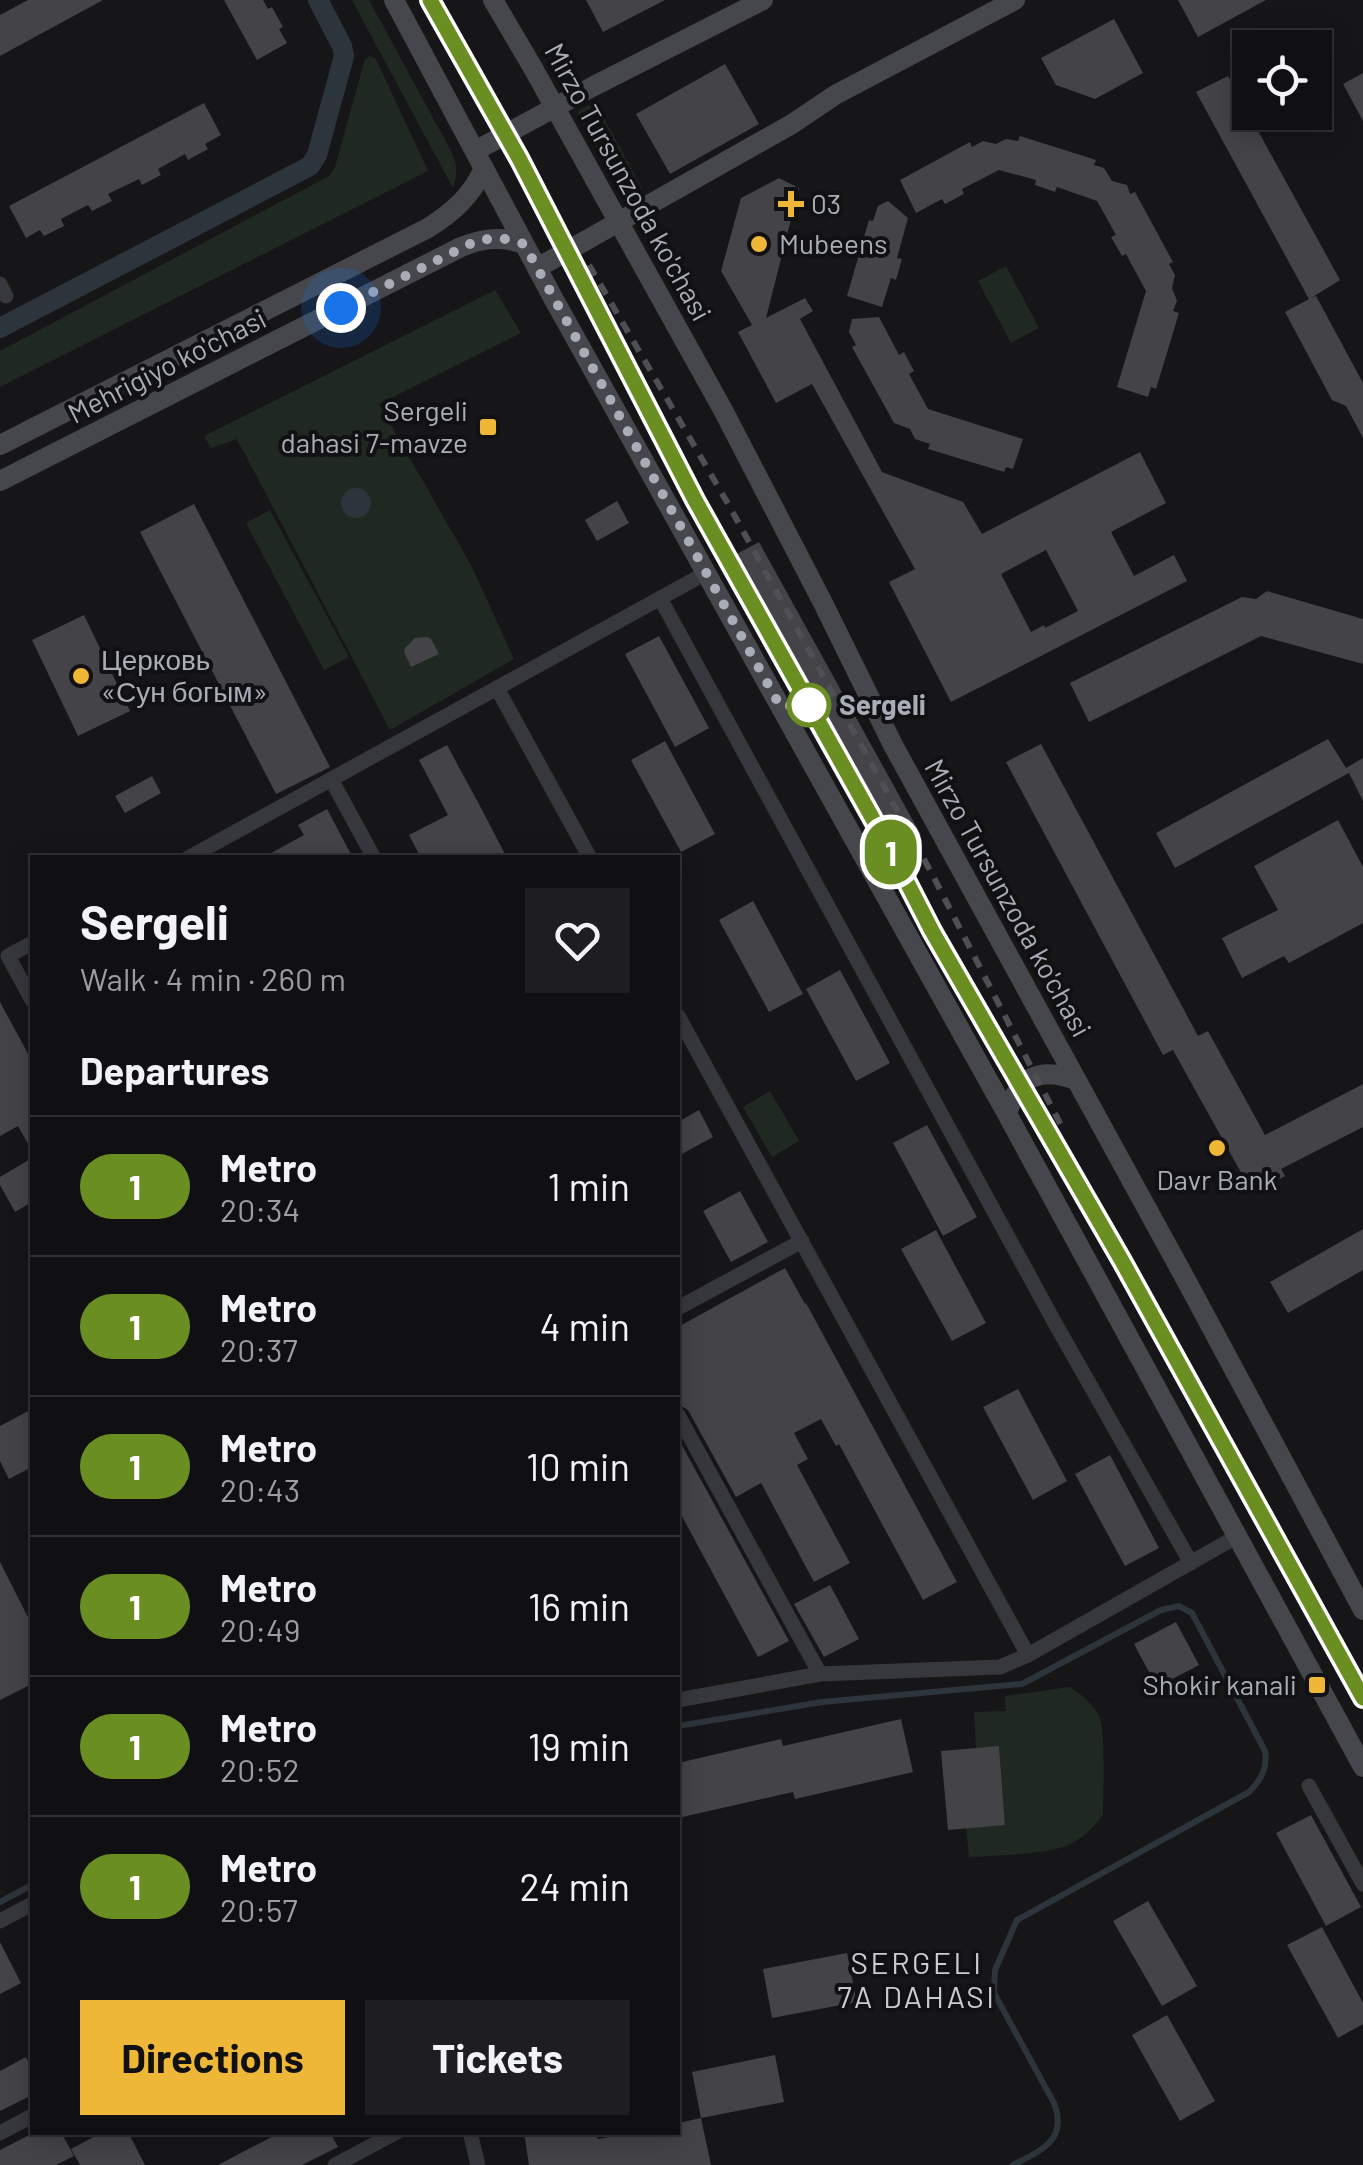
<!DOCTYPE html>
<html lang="en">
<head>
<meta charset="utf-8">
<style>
  body { margin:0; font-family:Barlow,sans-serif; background:#1e1e20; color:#f1f3f6; height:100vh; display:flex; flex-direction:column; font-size:38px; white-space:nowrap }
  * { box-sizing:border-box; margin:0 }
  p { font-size:32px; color:#9c9d9f }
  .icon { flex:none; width:55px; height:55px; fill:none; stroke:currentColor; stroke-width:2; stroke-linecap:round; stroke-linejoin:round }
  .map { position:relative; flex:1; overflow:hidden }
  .sheet { position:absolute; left:30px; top:855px; width:650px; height:1280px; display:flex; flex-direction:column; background:#101012; border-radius:0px; box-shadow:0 5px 25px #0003,0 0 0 2px #303032 }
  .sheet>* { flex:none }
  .badge { padding:0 20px; border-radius:32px; font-size:35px; line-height:65px }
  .tools { position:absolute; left:1232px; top:30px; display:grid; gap:20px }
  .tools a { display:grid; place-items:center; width:100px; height:100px; border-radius:0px; background:#101012; box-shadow:0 5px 25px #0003,0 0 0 2px #303032; font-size:50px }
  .you { position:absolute; width:50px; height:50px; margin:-25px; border:8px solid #fff; border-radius:50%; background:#1a73e8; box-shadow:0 0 0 15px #1a73e833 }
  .map>.badge { position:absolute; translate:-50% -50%; box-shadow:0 0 0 5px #fff }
  h2 { padding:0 50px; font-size:38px; line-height:90px }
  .round { display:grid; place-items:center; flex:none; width:105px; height:105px; border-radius:0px; background:#1e1e20 }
  .overview { display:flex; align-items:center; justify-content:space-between; height:170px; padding:0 50px }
  h1 { font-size:48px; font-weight:700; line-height:75px }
  .button { display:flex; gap:20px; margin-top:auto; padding:20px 50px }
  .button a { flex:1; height:115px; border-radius:0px; background:#efb738; color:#111; font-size:40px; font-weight:700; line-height:115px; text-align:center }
  .button a+a { background:#1e1e20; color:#f1f3f6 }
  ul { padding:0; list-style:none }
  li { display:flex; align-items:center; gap:30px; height:140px; padding:0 50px; border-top:2px solid #303032 }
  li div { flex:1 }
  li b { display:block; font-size:38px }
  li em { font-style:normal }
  li .badge { min-width:110px; font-weight:700; text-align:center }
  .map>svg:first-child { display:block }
</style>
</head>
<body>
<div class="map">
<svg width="1363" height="2165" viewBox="0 0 1363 2165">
  <rect width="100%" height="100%" fill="#161618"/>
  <path fill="#202822" d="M 352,0 L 369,0 L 451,151 L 456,165 L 456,176 L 453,188 Z
    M 370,56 L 376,59 L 428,171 L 0,387 L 0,351 L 329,176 L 335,167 L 365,59 Z
    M 595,102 L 642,188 L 623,198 L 577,112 Z
    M 1006,266 L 1039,328 L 1011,343 L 978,281 Z
    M 495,290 L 521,333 L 379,404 L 472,567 L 514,659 L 390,730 L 237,439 L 211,448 L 204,436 Z
    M 270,510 L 349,657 L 324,670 L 246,523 Z
    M 770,1091 L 799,1141 L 772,1157 L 743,1107 Z
    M 1070,1687 C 1080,1693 1093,1704 1099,1716 C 1106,1732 1103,1794 1103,1815 C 1093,1828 1081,1840 1066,1846 C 1041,1855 996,1855 969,1857 L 966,1828 L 1005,1824 L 999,1747 L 976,1748 L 974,1712 L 1006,1711 L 1005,1696 Z"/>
  <path fill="#2d353c" d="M341 503a15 15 0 1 1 30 0a15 15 0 1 1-30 0Z"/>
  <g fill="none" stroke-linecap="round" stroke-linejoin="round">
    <path stroke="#2d353c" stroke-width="6" d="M 678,1726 L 822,1702 L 1022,1684 L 1161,1610 L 1179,1606 L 1192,1613 L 1265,1751 C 1268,1768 1261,1780 1249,1792 L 1017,1920 L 995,1970 L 994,1993 L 1054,2103 C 1068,2140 1042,2150 1013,2165
      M 0,1902 L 32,1885"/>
    <path stroke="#2d353c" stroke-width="20" d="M 0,328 L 310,166 L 317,155 L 344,56 L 342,46 L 318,0"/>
  </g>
  <path fill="#434348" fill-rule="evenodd" d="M 28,0 L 103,0 L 0,56 L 0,15 Z
    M 224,0 L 263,0 L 268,9 L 272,7 L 283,27 L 279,29 L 287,43 L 257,60 Z
    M 586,0 L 665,0 L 603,32 Z
    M 1178,0 L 1266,0 L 1198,37 Z
    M 1114,19 L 1143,73 L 1095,99 L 1056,85 L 1041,58 Z
    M 725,64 L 759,124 L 670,174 L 636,114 Z
    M 1363,73 L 1363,121 L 1343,84 Z
    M 1228,76 L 1340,280 L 1311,298 L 1316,296 L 1363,383 L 1363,438 L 1346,406 L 1332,400 L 1285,312 L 1309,299 L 1196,92 Z
    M 204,103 L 221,135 L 205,144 L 208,149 L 188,160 L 185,154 L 158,169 L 161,175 L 142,185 L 139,179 L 108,194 L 112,201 L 92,211 L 88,205 L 61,219 L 64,226 L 44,236 L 40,230 L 26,238 L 9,206 Z
    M 1020,136 L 1096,160 L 1094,165 L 1104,168 L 1112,181 L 1127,185 L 1130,194 L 1135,192 L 1173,262 L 1169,264 L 1175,275 L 1172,288 L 1177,301 L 1173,311 L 1179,313 L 1156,389 L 1151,387 L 1148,397 L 1117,387 L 1146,291 L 1126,254 L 1122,256 L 1111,237 L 1116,235 L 1097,201 L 1057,187 L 1055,192 L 1035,185 L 1036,180 L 999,170 L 962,189 L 964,194 L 945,204 L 942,199 L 916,213 L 900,180 L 970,142 L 972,147 L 983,141 L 996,144 L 1006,139 L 1018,141 Z
    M 779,178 L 799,188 L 766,318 L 805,298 L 813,311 L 800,319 L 882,472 L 963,502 L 982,534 L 1140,452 L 1166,503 L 1111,532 L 1134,576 L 1174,555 L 1187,581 L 951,702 L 889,582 L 915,569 L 812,384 L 776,403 L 738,332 L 752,325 L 721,271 L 741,198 ZM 1046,550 L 1078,611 L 1045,628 L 1044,625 L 1031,632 L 1001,574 Z
    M 888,201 L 908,218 L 897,258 L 902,259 L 896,280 L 891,278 L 882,307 L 847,296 L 869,220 L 873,221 L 878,206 Z
    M 879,317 L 899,355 L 904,352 L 914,371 L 909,374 L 928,409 L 1023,439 L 1013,469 L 1006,467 L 1004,472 L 928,449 L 930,444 L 915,439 L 910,429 L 894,423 L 852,347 L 856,345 L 849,332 L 852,319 Z
    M 617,501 L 629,523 L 597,541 L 585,520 Z
    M 194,504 L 330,767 L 276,794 L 140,532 Z
    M 759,542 L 921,835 L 881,857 L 718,564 Z
    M 1267,591 L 1363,619 L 1363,664 L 1261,636 L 1089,722 L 1070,683 L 1242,597 L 1256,599 Z
    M 84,615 L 130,711 L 78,736 L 32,640 Z
    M 659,636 L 709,728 L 675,747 L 625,654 Z
    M 427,637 L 431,639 L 439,654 L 411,667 L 404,652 L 405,648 L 415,638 Z
    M 1328,739 L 1346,768 L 1363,758 L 1363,801 L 1349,773 L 1175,868 L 1156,833 Z
    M 665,741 L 715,834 L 681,852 L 631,760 Z
    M 1041,744 L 1198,1036 L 1208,1031 L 1265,1135 L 1363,1084 L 1363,1127 L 1281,1169 L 1285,1176 L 1253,1194 L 1173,1050 L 1163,1055 L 1006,762 Z
    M 447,745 L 481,808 L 507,858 L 421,858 L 409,835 L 448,815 L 419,760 Z
    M 152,776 L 161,793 L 125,813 L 115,796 Z
    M 327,809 L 353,858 L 262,858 L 304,835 L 298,825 Z
    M 1338,820 L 1363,867 L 1363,923 L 1289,963 L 1284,956 L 1242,978 L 1222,938 L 1278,910 L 1254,866 Z
    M 753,901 L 803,994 L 769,1012 L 719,920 Z
    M 840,970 L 890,1063 L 856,1081 L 806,989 Z
    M 0,1002 L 32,1061 L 32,1151 L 18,1126 L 0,1136 Z
    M 699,1110 L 713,1137 L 678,1156 L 678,1122 Z
    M 927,1125 L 977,1217 L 943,1236 L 893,1143 Z
    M 32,1158 L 32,1202 L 15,1212 L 0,1185 L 0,1177 Z
    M 740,1191 L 768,1242 L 731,1262 L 703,1211 Z
    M 1363,1229 L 1363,1270 L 1288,1313 L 1270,1282 Z
    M 936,1230 L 986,1323 L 952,1341 L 901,1249 Z
    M 785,1268 L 805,1304 L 806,1303 L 957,1582 L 923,1600 L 839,1444 L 836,1446 L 821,1419 L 794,1433 L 808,1459 L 797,1465 L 850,1563 L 814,1582 L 761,1483 L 736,1497 L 688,1410 L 678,1404 L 678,1327 Z
    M 1018,1389 L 1067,1481 L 1033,1500 L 983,1407 Z
    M 32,1409 L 32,1467 L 9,1479 L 0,1461 L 0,1426 Z
    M 678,1438 L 789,1641 L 758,1657 L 678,1509 Z
    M 1110,1455 L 1159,1548 L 1125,1566 L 1075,1474 Z
    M 0,1562 L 32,1625 L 32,1684 L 0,1700 Z
    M 830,1585 L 859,1639 L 824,1657 L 794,1604 Z
    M 1176,1622 L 1199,1665 L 1157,1687 L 1134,1644 Z
    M 901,1719 L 913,1772 L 795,1799 L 793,1792 L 678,1818 L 678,1763 L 781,1739 L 783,1746 Z
    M 999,1746 L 1005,1825 L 948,1830 L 941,1751 Z
    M 1311,1815 L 1361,1907 L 1326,1926 L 1276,1833 Z
    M 1148,1901 L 1197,1986 L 1162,2006 L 1113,1921 Z
    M 1322,1927 L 1363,2003 L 1363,2024 L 1338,2038 L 1287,1945 Z
    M 0,1942 L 21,1983 L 0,1994 Z
    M 847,1953 L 857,2002 L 772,2018 L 763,1969 Z
    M 1167,2015 L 1215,2101 L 1180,2121 L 1132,2035 Z
    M 775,2055 L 784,2102 L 701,2118 L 692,2072 Z
    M 26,2057 L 32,2071 L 32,2095 L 0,2111 L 0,2071 Z
    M 701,2118 L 711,2165 L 529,2165 L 524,2132 L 588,2132 L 599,2139 L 632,2132 L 678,2132 L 678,2123 Z
    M 35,2132 L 61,2132 L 74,2156 L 56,2165 L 0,2165 L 0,2150 Z
    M 103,2132 L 128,2132 L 145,2165 L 80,2165 L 71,2149 Z
    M 281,2132 L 330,2132 L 338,2147 L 302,2165 L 218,2165 Z"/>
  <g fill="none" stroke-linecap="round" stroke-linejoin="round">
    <path stroke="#37383d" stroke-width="15" d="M 0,284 L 6,296
      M 660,598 L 1056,1325 L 1191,1563
      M 497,688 L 590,858
      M 331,779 L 374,858
      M 188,858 L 706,573
      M 32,943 L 8,956 L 32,1000
      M 678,1016 L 1028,1655
      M 678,1308 L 802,1241
      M 678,1415 L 820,1674
      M 678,1700 L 820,1674 L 1000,1667 L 1028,1655 L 1236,1537
      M 1309,1786 L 1363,1884
      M 0,1921 L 32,1904
      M 470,2132 L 478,2165
      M 0,2133 L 32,2116
      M 335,2165 L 397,2132"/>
    <path stroke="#45474d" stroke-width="20" d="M 394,0 L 552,296 L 1007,1114 L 1363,1767
      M 493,0 L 533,68 L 723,410 L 823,603 L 893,745 L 1186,1280 L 1363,1610
      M 475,151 L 592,87 L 763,0
      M 537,268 L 792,124 L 835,95 L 1015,0
      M 0,445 L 428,228 C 453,212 471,197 484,168
      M 0,481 L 461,247 C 483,238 501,236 524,244
      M 1007,1114 C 1018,1077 1039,1066 1076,1080"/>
    <path stroke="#4e5056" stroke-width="6" stroke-dasharray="12 10" stroke-linecap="butt" d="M 430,0 L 519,160 L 695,499 L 905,877 L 933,931 L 1104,1227 L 1363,1698
      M 589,265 L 727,502 L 931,872 L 1065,1133"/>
  </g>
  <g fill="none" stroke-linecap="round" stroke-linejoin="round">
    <g stroke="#fff" stroke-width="22">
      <path id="line" d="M 430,0 L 520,160 L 695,500 L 893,855 L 932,931 L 1122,1261 L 1363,1698"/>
    </g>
    <use href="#line" stroke="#6b8e23" stroke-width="15"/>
    <path stroke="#a9adb8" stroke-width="10" stroke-dasharray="0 18" d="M 341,308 L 478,240 L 501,238 L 524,244 L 780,706 L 809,705"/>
  </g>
  <g fill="#efb738" stroke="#111113" stroke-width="4">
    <path d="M786 189h10v10h10v10h-10v10h-10v-10h-10v-10h10z"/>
    <circle cx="759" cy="244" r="10"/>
    <rect x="478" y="417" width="20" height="20" rx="5"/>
    <circle cx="81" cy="676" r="10"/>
    <circle cx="1217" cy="1148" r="10"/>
    <rect x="1307" y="1675" width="20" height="20" rx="5"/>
  </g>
  <circle fill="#fff" stroke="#6b8e23" stroke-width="5" cx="809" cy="705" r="20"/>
  <g text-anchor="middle" stroke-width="8" stroke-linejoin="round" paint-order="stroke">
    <g font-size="28" fill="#a9adb8" stroke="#111113">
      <text transform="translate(628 182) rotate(61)" y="10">Mirzo Tursunzoda ko'chasi</text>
      <text transform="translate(167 366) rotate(-27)" y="10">Mehrigiyo ko'chasi</text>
      <text transform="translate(1008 898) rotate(61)" y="10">Mirzo Tursunzoda ko'chasi</text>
    </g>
    <g font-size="28" fill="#a9adb8" stroke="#111113" text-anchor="start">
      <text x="811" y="214">03</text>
      <text x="779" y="254">Mubeens</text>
      <text x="468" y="421" text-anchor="end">Sergeli<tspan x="468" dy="32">dahasi 7-mavze</tspan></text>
      <text x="101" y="670">Церковь<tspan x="101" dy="32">«Сун богым»</tspan></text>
      <text x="1217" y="1190" text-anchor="middle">Davr Bank</text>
      <text x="1297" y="1695" text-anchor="end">Shokir kanali</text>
    </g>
    <g font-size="28" font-weight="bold" fill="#a9adb8" stroke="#111113" text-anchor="start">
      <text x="839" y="715">Sergeli</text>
    </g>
    <g font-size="30" letter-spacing="2.5" fill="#caccd4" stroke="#111113">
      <text x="917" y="1974">SERGELI<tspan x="917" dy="34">7A DAHASI</tspan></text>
    </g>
  </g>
</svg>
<div class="tools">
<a><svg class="icon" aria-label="locate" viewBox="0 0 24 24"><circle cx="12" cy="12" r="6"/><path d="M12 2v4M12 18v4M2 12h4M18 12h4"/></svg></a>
</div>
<div class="you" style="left:341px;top:308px"></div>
<b class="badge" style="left:891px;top:852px;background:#6b8e23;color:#fff">1</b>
<section class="sheet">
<div class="overview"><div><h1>Sergeli</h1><p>Walk · 4 min · 260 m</p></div><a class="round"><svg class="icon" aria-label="heart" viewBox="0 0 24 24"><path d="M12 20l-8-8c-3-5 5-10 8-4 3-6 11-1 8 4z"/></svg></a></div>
<h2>Departures</h2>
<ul>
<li><span class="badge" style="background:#6b8e23;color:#fff">1</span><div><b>Metro</b><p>20:34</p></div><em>1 min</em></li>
<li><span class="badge" style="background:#6b8e23;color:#fff">1</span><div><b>Metro</b><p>20:37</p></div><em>4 min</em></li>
<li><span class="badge" style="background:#6b8e23;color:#fff">1</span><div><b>Metro</b><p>20:43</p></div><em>10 min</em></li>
<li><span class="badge" style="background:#6b8e23;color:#fff">1</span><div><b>Metro</b><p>20:49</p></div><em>16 min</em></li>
<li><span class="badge" style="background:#6b8e23;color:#fff">1</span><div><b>Metro</b><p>20:52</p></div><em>19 min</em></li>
<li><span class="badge" style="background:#6b8e23;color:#fff">1</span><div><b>Metro</b><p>20:57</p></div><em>24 min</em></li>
</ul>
<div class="button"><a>Directions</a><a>Tickets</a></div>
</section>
</div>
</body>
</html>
